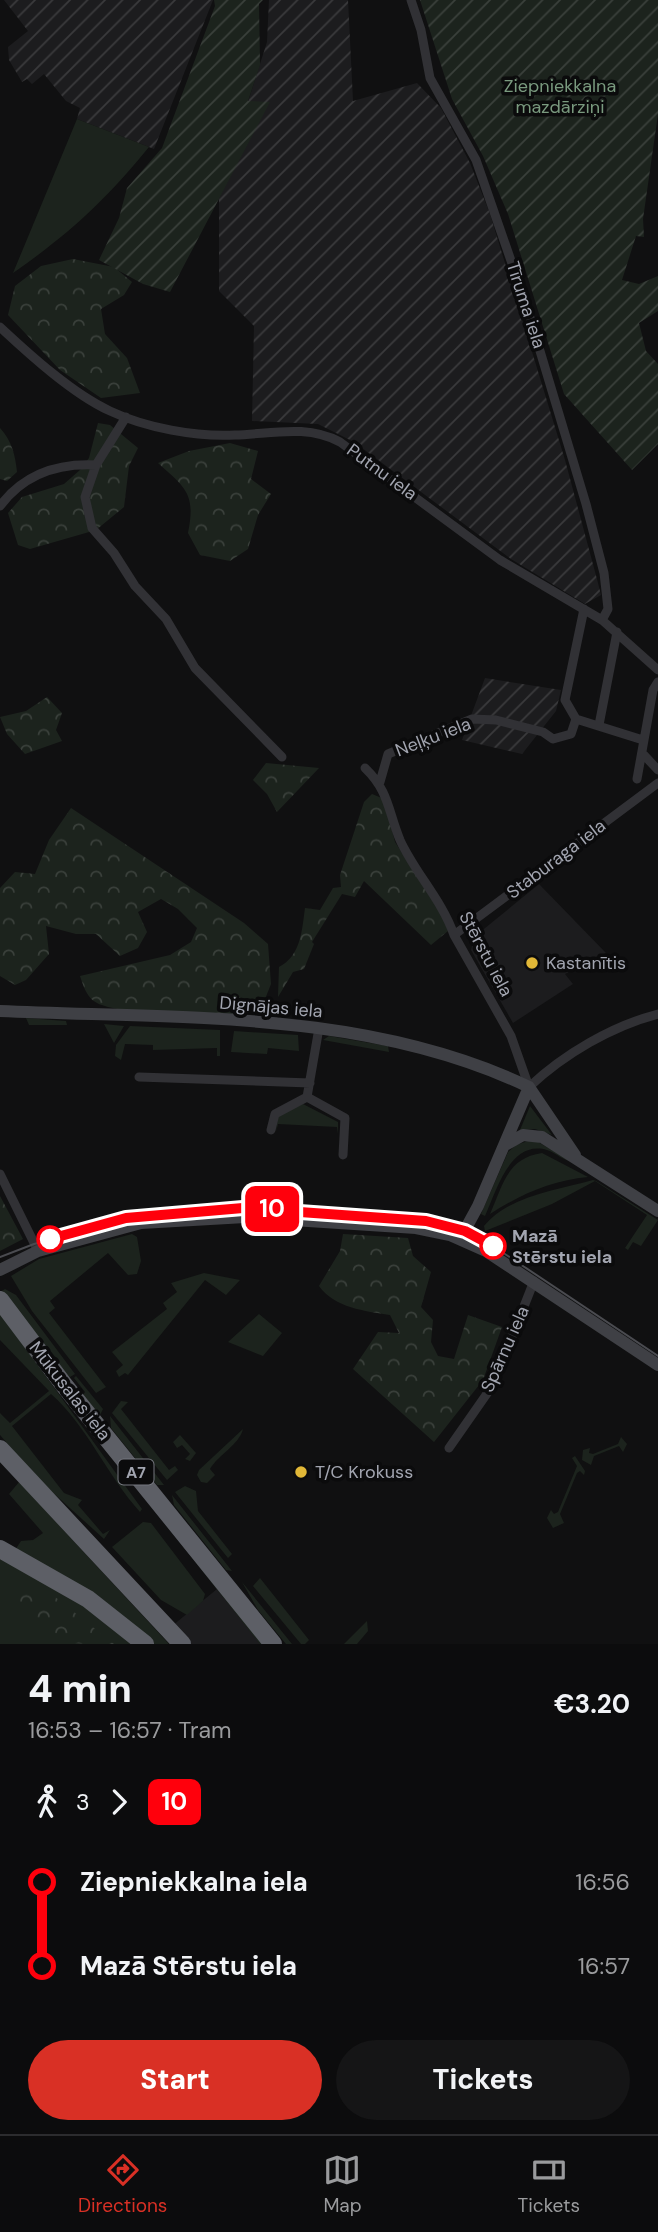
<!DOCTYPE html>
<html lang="en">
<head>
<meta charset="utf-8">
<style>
  body { margin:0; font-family:"DM Sans",sans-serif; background:#151516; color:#f1f3f6; height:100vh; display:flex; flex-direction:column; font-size:26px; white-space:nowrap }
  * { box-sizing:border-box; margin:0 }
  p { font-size:23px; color:#9a9b9d }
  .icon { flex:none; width:38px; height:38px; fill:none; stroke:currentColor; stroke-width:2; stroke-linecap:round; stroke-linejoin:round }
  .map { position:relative; height:1644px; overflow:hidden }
  .details { display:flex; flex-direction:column; background:#0c0c0d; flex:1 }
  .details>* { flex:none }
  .badge { padding:0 14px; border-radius:10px; font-size:24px; line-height:46px }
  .map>.badge { position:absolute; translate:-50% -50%; box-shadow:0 0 0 4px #fff }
  .legs { display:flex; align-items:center; gap:10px; height:77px; padding:0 28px; font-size:23px }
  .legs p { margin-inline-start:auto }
  .summary { display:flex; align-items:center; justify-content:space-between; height:119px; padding:0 28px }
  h1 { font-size:38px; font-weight:800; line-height:52px }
  .primary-button { display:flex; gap:14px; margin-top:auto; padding:14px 28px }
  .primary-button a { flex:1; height:80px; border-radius:42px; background:#d93025; color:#fff; font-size:28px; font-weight:800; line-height:80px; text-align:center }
  .primary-button a+a { background:#151516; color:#f1f3f6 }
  ul { padding:0 28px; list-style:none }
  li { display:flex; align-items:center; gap:24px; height:84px; font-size:26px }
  li i { display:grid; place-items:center; width:10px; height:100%; margin:0 9px; background:currentColor }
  li i::after { content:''; width:18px; height:18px; margin:-9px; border:5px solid; border-radius:50%; background:#0c0c0d }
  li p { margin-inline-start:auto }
  li:first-child i { background:linear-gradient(#0000 50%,currentColor 0) }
  li:last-child i { background:linear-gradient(currentColor 50%,#0000 0) }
  .tab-bar { display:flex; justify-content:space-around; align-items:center; height:98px; border-top:2px solid #2c2c2e; background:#0c0c0d; font-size:19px; color:#9a9b9d }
  .tab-bar a { display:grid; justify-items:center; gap:4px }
  .tab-bar .on { color:#d93025 }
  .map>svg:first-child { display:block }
</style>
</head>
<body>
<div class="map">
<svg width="658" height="1644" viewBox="0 0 658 1644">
  <defs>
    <pattern id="industrial-furrows" width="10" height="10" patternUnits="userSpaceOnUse" patternTransform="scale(1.75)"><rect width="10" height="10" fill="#1c1c1e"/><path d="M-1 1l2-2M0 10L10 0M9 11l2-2" fill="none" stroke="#3a3a3c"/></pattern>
    <pattern id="forest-crowns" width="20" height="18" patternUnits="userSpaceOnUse" patternTransform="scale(1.75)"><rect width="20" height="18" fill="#1c231d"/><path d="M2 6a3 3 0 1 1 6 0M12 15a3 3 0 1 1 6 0" fill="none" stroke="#3a403b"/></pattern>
    <pattern id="garden-furrows" width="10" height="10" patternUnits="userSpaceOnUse" patternTransform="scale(1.75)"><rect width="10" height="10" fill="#1c231d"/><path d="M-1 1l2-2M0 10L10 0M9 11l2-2" fill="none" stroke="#3a403b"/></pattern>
  </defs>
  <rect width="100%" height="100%" fill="#101011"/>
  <path fill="#1c1c1e" d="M 539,884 L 606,953 L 565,974 L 573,984 L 513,1023 L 471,950 L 474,937 Z
    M 217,1589 L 262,1644 L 189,1644 L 172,1626 Z"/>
  <path fill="url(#industrial-furrows)" d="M 4,0 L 213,0 L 154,149 L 77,119 L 80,108 L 66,101 L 44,74 L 32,84 L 27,79 L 22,82 L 9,60 L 8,47 L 28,31 Z
    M 269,0 L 348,0 L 353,101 L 417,83 L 441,108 L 470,163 L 490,214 L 565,460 L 598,583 L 601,595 L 585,604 L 511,559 L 354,442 L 318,424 L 252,421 L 254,326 L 219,291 L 219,198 L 269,103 L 248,102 L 267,42 Z
    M 485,678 L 561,690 L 556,711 L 522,754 L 462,740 Z"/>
  <path fill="#1c231d" d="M 77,119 L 149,147 C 106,200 69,234 13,273 Z
    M 26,1018 L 66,1021 L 67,1025 L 29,1025 Z
    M 104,1024 L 124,1026 L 114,1043 Z
    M 130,1026 L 220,1030 L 220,1056 L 217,1056 L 217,1048 L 153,1050 L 153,1045 L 125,1044 L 121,1060 L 115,1056 L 116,1045 Z
    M 234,1031 L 298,1035 L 299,1051 L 268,1048 L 267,1054 L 231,1052 Z
    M 329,1036 L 388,1046 L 389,1052 L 323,1040 Z
    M 303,1104 L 338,1122 L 338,1134 L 337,1127 L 278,1124 L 276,1132 L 278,1115 Z
    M 530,1106 L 552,1135 L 535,1129 L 520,1130 Z
    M 528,1141 L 538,1142 L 571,1161 C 564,1161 556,1153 547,1150 C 510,1139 496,1192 485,1216 L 481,1214 L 508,1152 L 516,1145 Z
    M 542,1153 L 588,1177 C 553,1180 519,1195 490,1214 C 503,1185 507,1158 542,1153 Z
    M 593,1180 L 596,1181 L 658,1220 L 641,1246 L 633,1242 L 628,1250 L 625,1248 L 647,1215 L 595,1181 L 552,1204 L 485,1231 L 484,1226 C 508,1196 557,1190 593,1180 Z
    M 132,1234 L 137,1237 L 141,1261 L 137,1274 L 128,1275 L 108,1253 L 50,1301 L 55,1308 L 49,1313 L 106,1387 L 96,1393 L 32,1311 L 11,1276 L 39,1259 Z
    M 204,1273 L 240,1280 L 226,1295 L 205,1280 L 128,1375 L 125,1373 L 119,1377 L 116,1371 L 123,1365 L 112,1352 L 167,1309 L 163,1303 L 177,1292 L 171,1283 Z
    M 5,1289 L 16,1295 L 75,1374 L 70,1377 L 59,1370 L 0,1292 Z
    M 0,1313 L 142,1509 L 140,1512 C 107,1476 88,1427 51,1394 L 12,1426 L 64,1493 L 82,1500 L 78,1505 L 103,1534 L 110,1530 L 104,1539 L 38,1479 L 0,1435 L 0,1413 L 10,1423 L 49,1391 L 0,1340 Z
    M 259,1314 L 282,1333 L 263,1356 L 228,1342 Z
    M 76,1376 L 103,1409 L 100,1415 L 83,1395 L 85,1392 L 74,1378 Z
    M 121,1401 L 128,1402 L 121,1409 L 169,1470 L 175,1466 L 178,1470 L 167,1480 L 112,1413 Z
    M 110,1416 L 164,1485 L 157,1485 L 111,1428 Z
    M 243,1429 C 239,1445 219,1454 210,1469 L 215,1475 L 207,1483 L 201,1482 L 197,1475 L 199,1470 Z
    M 180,1435 L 196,1453 L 190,1461 L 185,1459 L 190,1454 L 182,1445 L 177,1448 L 173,1442 Z
    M 621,1437 L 627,1444 L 623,1452 L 619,1446 L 594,1456 L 591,1465 L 582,1460 L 583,1450 L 590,1448 L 589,1453 L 593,1454 L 618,1444 Z
    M 575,1456 L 585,1471 L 584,1475 L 580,1471 L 577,1473 L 560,1514 L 564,1523 L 553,1528 L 547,1518 L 551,1510 L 554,1514 L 558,1512 L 577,1466 L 572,1458 Z
    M 121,1468 L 264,1644 L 260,1644 Z
    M 19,1482 L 169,1644 L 153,1644 L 15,1550 L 21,1541 L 33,1540 L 43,1533 L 9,1494 Z
    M 185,1486 L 196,1491 L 198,1511 L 232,1554 L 228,1558 L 175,1492 Z
    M 172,1495 L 232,1571 L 226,1570 L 174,1505 Z
    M 143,1522 L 151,1523 L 205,1594 L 203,1601 L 187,1615 L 161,1600 L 112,1547 Z
    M 0,1556 L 56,1584 L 137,1644 L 0,1644 Z
    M 260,1578 L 309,1640 L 305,1644 L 301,1644 L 253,1586 Z
    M 242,1582 L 292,1644 L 286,1644 L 258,1610 Z
    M 367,1621 L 368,1631 L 357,1644 L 344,1644 Z"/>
  <path fill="url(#forest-crowns)" d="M 73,259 L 114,267 L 132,282 L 124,295 L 101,309 L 105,334 L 127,358 L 140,393 L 101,398 L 60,370 L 8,315 L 15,286 L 41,266 Z
    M 98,423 L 110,425 L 138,448 L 129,466 L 124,507 L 96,530 L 30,549 L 18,545 L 8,513 L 22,497 L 64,484 L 80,470 L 89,458 Z
    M 0,428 C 12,441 15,455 17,472 L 7,481 L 0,479 Z
    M 230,443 L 258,451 L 251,479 L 271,494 L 258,515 L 248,549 L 230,561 L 200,555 L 188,533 C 196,494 186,488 158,463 L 189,451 Z
    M 47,697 L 62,713 L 56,730 L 62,741 L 25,754 L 7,734 L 0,717 L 26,711 Z
    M 266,763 L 319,768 L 277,812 L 267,794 L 253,780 Z
    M 372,794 L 384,799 L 395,842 L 444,919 L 448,931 L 431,945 L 364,881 L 355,897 L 342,894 L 312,942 L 314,944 L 304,969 L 293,972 L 278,997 L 279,967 C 301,956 302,930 305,908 L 320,910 L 333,888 L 341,887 L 340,875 L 364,802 Z
    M 71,808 L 244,923 L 268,944 L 271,984 L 261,1009 L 243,1015 C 209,1014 131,1016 102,1005 C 88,1001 84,988 80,976 L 170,955 L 191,942 L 197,928 L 178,909 L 161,899 L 138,912 L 147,932 L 138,948 L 120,956 L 96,934 L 76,934 L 46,926 L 49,954 L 26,980 L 15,985 L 0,976 L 0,888 L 15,872 L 35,874 L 49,840 Z
    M 0,1196 L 23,1239 L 0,1251 Z
    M 343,1234 L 408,1238 L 413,1256 L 431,1272 L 421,1307 L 433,1320 L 431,1342 L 438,1356 L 454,1359 L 468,1315 L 502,1327 L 483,1380 L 434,1442 L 353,1369 L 378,1332 L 399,1333 L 390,1315 C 365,1311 335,1308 319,1286 L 340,1251 Z
    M 32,1588 L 54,1596 L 114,1644 C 55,1644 42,1644 10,1596 Z"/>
  <path fill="url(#garden-furrows)" d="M 214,0 L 263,0 L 259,4 L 260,65 L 248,101 L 270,102 L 170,292 L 143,284 L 99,260 L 119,218 L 127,188 L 162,148 L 215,6 Z
    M 420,0 L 658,0 L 658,114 L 643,219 L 644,237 L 636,236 L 622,280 L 639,284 L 658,276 L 658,311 L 639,323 L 646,351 L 658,364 L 658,444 L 632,470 L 564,394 L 508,214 L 483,156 L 452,99 Z"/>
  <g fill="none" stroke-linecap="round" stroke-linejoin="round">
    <path stroke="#313135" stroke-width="9" d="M 411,0 L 421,30 L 430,78 L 476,160 L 525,301 L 586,504 L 604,573 L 608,609 L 602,620
      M 0,327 C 30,355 73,394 110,411 C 146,428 196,437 235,435 C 271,434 306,424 340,442 L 500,560 L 602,620 L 658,670
      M 126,417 L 96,465 L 85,497 L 92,528 L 114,553 L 135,586 L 166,619 L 195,668 L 282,757
      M 0,506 C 24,474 57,463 96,465
      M 584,609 L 565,700 L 576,719 L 643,740
      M 599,725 L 617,632
      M 644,755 L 658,770
      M 365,768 C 389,791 388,811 400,840 C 415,873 442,900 454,935 L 511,1036 L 529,1087 C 564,1054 612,1026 658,1014
      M 637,779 L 653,690 L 658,682
      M 380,782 L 388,754 L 472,719 L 496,720 L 543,732 L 553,739 L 571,734 L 576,719
      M 454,935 L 658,783
      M 319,1028 L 307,1097 L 345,1118 L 343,1155
      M 139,1077 L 310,1083
      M 271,1130 L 275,1114 L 307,1097
      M 0,1174 L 38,1251
      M 449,1448 L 493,1385 L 534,1281"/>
    <path stroke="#3f4045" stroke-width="12" d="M 0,1011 C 177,1019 366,1009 529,1087
      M 529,1087 L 575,1155
      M 505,1145 L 523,1135 L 542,1137 L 658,1211
      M 460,1239 L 478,1206 L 529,1087
      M 0,1270 L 38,1251 L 141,1223 L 245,1217 L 416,1228 L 450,1235 L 486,1251 L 658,1365"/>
    <path stroke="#5d5f66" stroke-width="18" d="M 0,1300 L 64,1385 L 273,1644
      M 0,1449 L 182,1644
      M 0,1549 L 88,1599 L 145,1644"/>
    <path stroke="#4a4b50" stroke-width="2" d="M 0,1257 L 34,1244 L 146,1215 L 264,1209 L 427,1221 L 481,1238 L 658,1356"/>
  </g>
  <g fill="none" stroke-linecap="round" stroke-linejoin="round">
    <g stroke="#fff" stroke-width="16">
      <path id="line-1" d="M 50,1239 L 126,1218 L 243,1208 L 426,1221 L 465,1231 L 493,1246"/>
    </g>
    <use href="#line-1" stroke="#ff000c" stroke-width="10"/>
  </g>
  <g fill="#e1b737" stroke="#0b0b0c" stroke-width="2.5">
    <circle cx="532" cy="963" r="7"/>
    <circle cx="301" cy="1472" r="7"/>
  </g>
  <g fill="#fff" stroke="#ff000c" stroke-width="3.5">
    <circle cx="50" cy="1239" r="12"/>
    <circle cx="493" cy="1246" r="12"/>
  </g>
  <g text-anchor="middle" stroke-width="7" stroke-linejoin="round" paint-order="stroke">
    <rect fill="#0b0b0c" stroke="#75777f" stroke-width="2" x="118.5" y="1459.5" width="35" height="25" rx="5"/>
    <g font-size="16" font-weight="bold" fill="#a2a5b0">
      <text x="136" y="1478">A7</text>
    </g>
    <g font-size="18" fill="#7a9a7f" stroke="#0b0b0c">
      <text x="560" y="92">Ziepniekkalna<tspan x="560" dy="21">mazdārziņi</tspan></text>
    </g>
    <g font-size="18" fill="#a2a5b0" stroke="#0b0b0c">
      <text transform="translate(526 305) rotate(72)" y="6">Tīruma iela</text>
      <text transform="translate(382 472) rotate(36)" y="6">Putnu iela</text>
      <text transform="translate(433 737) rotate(-21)" y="6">Neļķu iela</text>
      <text transform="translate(556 859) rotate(-37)" y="6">Staburaga iela</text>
      <text transform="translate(486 954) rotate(62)" y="6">Stērstu iela</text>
      <text transform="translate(271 1007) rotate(5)" y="6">Dignājas iela</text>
      <text transform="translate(505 1349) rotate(-66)" y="6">Spārnu iela</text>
      <text transform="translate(70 1391) rotate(52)" y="6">Mūkusalas iela</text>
    </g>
    <g font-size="18" fill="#a2a5b0" stroke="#0b0b0c" text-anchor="start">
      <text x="546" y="969">Kastanītis</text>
      <text x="315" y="1478">T/C Krokuss</text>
    </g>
    <g font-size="18" font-weight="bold" fill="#a2a5b0" stroke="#0b0b0c" text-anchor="start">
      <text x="512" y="1242">Mazā<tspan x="512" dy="21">Stērstu iela</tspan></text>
    </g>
  </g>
</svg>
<b class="badge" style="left:272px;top:1209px;background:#ff000c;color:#fff">10</b>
</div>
<section class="details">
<div class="summary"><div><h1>4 min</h1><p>16:53 – 16:57 · Tram</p></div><b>€3.20</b></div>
<div class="legs"><svg class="icon" aria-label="walk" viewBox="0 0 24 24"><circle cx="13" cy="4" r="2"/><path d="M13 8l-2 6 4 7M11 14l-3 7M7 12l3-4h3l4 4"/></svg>3<svg class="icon" aria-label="forward" viewBox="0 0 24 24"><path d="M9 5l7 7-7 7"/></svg><b class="badge" style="background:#ff000c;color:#fff">10</b></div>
<ul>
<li><i style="color:#ff000c"></i><b>Ziepniekkalna iela</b><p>16:56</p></li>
<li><i style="color:#ff000c"></i><b>Mazā Stērstu iela</b><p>16:57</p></li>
</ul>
<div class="primary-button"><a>Start</a><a>Tickets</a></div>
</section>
<nav class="tab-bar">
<a class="on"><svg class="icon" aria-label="directions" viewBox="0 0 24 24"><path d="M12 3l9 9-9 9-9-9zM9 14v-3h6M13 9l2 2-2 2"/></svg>Directions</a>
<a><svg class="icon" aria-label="map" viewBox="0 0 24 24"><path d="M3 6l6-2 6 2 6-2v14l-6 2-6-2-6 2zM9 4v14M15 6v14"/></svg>Map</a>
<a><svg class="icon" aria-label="tickets" viewBox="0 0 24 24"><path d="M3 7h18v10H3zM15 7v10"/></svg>Tickets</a>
</nav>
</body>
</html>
